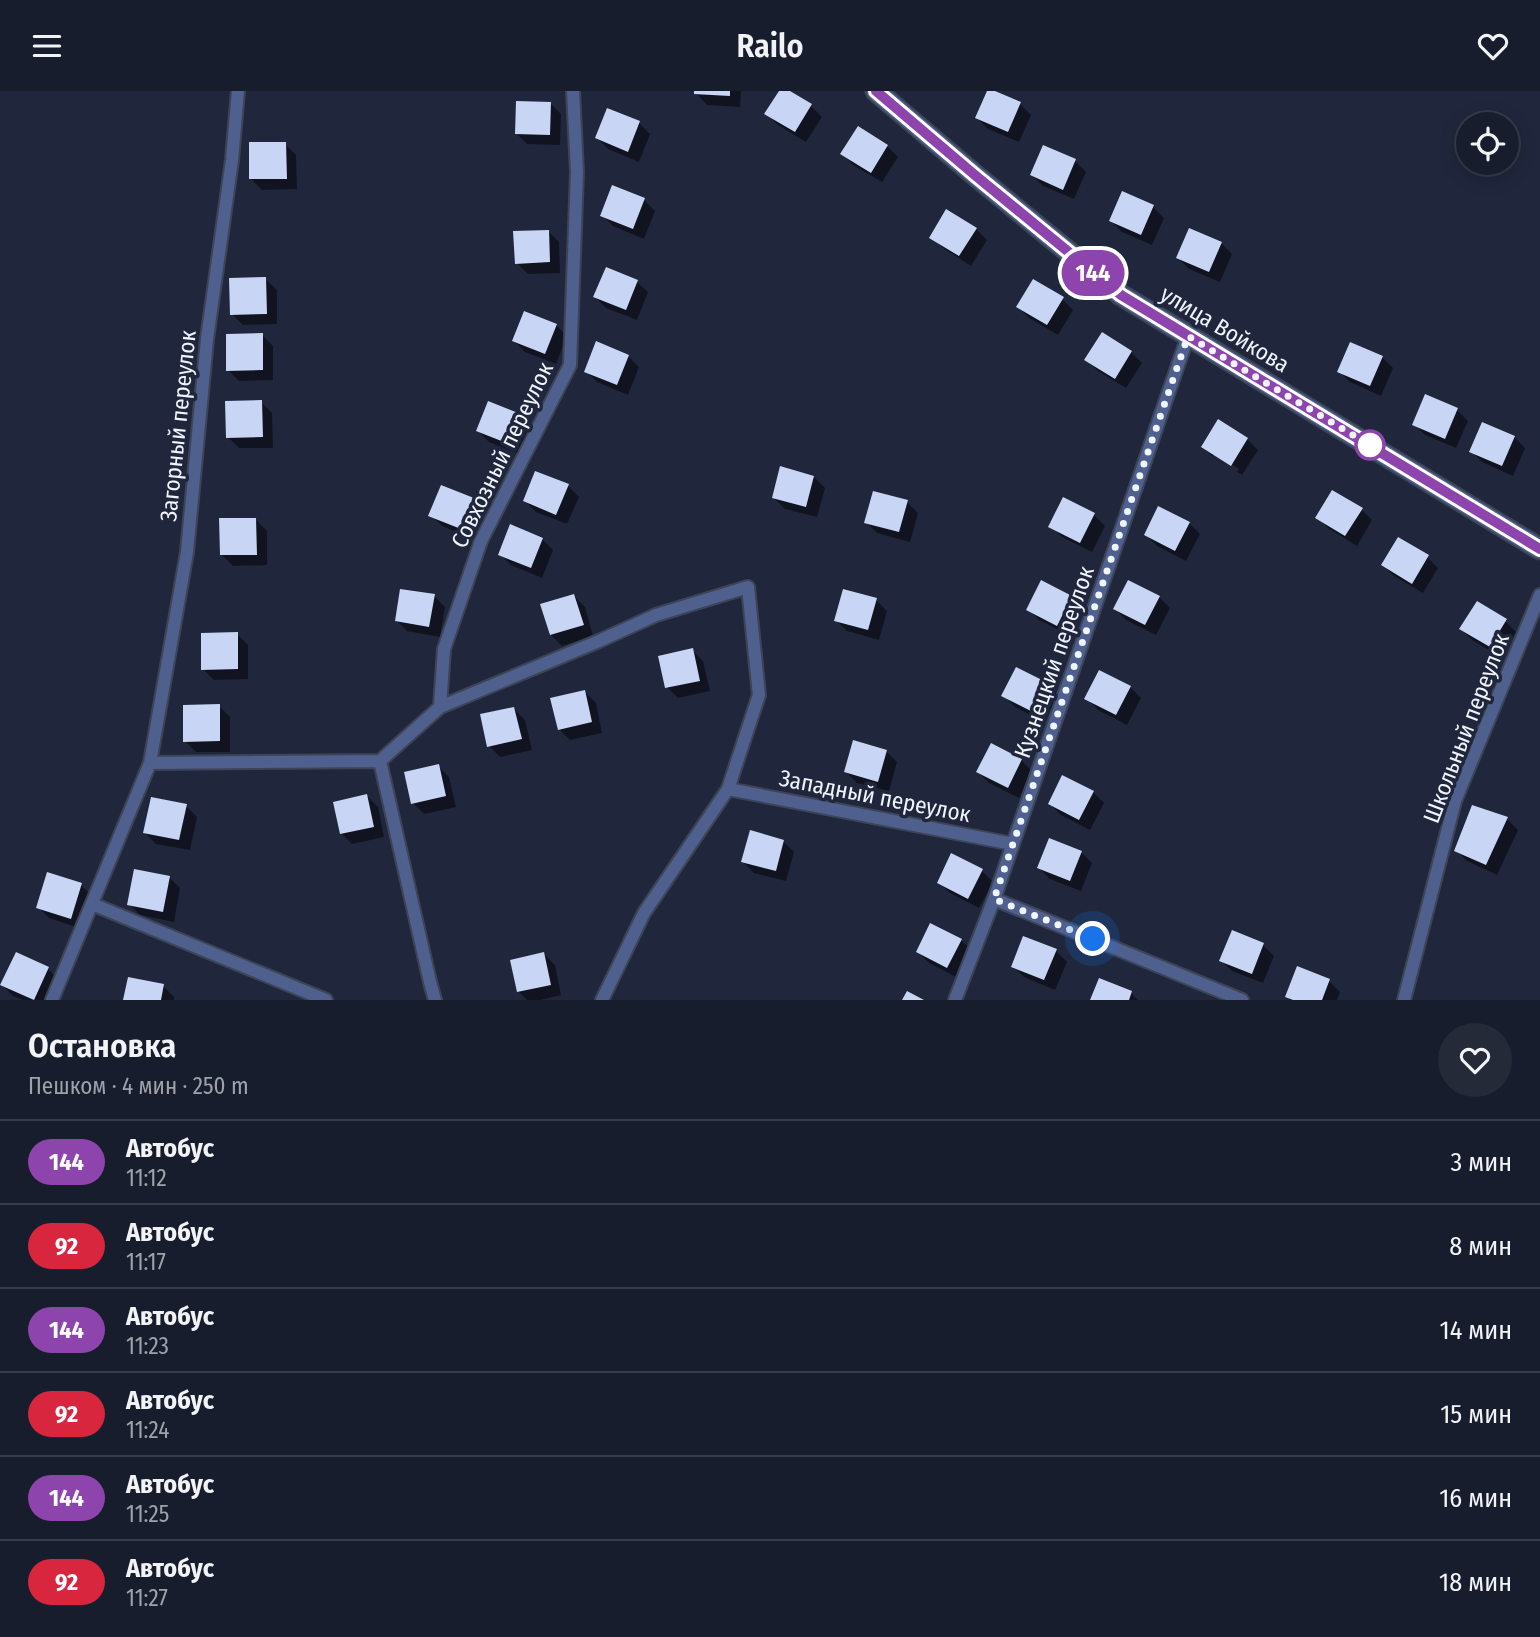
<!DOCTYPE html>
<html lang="ru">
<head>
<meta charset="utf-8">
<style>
  body { margin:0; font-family:"Fira Sans Condensed",sans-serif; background:#252a39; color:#f1f3f6; height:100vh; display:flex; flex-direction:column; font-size:26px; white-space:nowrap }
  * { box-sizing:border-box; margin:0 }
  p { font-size:23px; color:#9fa2aa }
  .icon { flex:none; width:38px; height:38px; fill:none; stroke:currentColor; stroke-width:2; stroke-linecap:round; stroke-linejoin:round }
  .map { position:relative; height:909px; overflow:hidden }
  .side { display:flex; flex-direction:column; background:#181d2d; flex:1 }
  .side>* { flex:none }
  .badge { padding:0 14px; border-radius:23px; font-size:24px; line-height:46px }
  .fabs { position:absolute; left:1456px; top:21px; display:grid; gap:14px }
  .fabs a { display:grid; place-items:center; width:63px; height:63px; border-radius:50%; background:#181d2d; box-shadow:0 4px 18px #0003,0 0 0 2px #363b49; font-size:35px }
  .you { position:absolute; width:35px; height:35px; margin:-18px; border:5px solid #fff; border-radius:50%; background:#1a73e8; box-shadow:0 0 0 10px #1a73e833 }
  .map>.badge { position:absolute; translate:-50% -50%; box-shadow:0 0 0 4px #fff }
  .round { display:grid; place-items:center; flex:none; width:74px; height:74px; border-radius:37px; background:#252a39 }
  .head { display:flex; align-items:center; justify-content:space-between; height:119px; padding:0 28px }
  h1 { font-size:33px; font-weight:600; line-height:52px }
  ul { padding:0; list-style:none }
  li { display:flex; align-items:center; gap:21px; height:84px; padding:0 28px; border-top:2px solid #363b49 }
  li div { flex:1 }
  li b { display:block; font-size:26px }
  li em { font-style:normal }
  li .badge { min-width:77px; font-weight:700; text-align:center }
  header { display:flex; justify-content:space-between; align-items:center; height:91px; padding:0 28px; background:#181d2d; font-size:32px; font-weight:600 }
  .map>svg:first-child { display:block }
</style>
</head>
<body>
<header><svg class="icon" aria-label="menu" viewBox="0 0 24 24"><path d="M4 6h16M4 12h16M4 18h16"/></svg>Railo<svg class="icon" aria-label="heart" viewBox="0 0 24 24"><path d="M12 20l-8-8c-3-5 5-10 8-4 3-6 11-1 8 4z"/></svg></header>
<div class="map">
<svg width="1540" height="909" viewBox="0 0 1540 909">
  <rect width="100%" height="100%" fill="#20273c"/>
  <path fill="#0007" fill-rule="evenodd" d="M 696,0 L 741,0 L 740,16 L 707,14 L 696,2 Z
    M 781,0 L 786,0 L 811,15 L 822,26 L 806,51 L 778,34 L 767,23 Z
    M 989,0 L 1020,13 L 1031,24 L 1019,51 L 988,38 L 977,27 Z
    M 550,12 L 561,23 L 560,54 L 527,53 L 516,42 Z
    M 639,32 L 650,43 L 639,71 L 608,58 L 597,47 Z
    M 285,53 L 296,64 L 297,98 L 262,99 L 251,88 Z
    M 887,55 L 898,66 L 882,91 L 853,74 L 843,63 Z
    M 1075,70 L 1086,81 L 1074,108 L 1043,95 L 1032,84 Z
    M 644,109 L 655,120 L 644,148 L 613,135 L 602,124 Z
    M 1153,116 L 1164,127 L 1152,154 L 1122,141 L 1111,130 Z
    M 976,138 L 987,149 L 971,175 L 943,157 L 932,146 Z
    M 548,140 L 559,151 L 560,182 L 528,183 L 517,172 Z
    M 1221,152 L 1232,163 L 1220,191 L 1189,178 L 1178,167 Z
    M 607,178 L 637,191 L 648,201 L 637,229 L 606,217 L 595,206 Z
    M 265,188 L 277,199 L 277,233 L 243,234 L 232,223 Z
    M 1062,208 L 1073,219 L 1058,244 L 1029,227 L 1018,216 Z
    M 556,234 L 567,245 L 556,273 L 525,261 L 514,250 Z
    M 262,244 L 273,255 L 273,289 L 239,290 L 228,279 Z
    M 1131,261 L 1142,272 L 1126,297 L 1098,280 L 1087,269 Z
    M 628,265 L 639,276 L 628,304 L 597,291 L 586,280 Z
    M 1382,266 L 1393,277 L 1381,305 L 1350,291 L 1339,280 Z
    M 261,311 L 272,322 L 273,357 L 239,357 L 228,346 Z
    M 1457,319 L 1468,330 L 1456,357 L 1425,344 L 1414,333 Z
    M 520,324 L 531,335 L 520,363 L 489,351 L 478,340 Z
    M 1514,346 L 1525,357 L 1513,385 L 1482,371 L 1471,360 Z
    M 1247,348 L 1258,359 L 1242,384 L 1214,367 L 1203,356 ZM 1213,362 L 1239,378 L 1237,381 L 1213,366 Z
    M 814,386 L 825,397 L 817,426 L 785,418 L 774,407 Z
    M 568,395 L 579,406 L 567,433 L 536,421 L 525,410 Z
    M 473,409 L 484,420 L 472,448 L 442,435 L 431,424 Z
    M 1064,409 L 1094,424 L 1105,435 L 1092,461 L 1062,446 L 1051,435 Z
    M 907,411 L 918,422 L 910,451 L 877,442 L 866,431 Z
    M 1361,418 L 1372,429 L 1357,455 L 1328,437 L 1317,426 Z
    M 256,429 L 267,440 L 267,474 L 233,475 L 222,464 Z
    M 1189,432 L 1200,443 L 1186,470 L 1157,455 L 1146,444 Z
    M 542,448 L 553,459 L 542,487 L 511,474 L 500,463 Z
    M 1427,466 L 1438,477 L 1423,502 L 1394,485 L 1383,474 Z
    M 1042,492 L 1071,507 L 1082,518 L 1069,544 L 1039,529 L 1028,518 Z
    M 434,505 L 445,516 L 440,546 L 407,540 L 396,529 Z
    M 574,505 L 585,516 L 593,545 L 562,555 L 551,544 Z
    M 1159,506 L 1170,517 L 1156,544 L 1126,529 L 1115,518 Z
    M 876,509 L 887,520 L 879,549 L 847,540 L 836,529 Z
    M 1505,530 L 1516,541 L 1501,566 L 1472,549 L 1461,538 Z
    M 237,543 L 248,554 L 248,588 L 214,589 L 203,578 Z
    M 692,559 L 703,570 L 710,600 L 678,607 L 667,596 Z
    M 1047,593 L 1058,604 L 1044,631 L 1015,616 L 1004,605 Z
    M 1130,596 L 1141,607 L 1127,634 L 1098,619 L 1087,608 Z
    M 585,601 L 596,612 L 602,642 L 570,649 L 559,638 Z
    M 219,615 L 230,626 L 230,661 L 196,661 L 185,650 Z
    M 514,618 L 525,629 L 532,659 L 500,666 L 489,655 Z
    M 886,660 L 897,671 L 889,700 L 857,692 L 846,681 Z
    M 1021,669 L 1032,680 L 1019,707 L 989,692 L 978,681 Z
    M 438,675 L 449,686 L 456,716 L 424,723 L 413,712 Z
    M 1093,701 L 1104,712 L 1090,739 L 1061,724 L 1050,713 Z
    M 367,705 L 378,716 L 384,746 L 352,753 L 341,742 Z
    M 186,715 L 197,726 L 190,759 L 156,753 L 145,742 Z
    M 1507,728 L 1518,739 L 1497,784 L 1467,770 L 1456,759 Z
    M 783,750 L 794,761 L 786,790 L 754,782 L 743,771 Z
    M 1081,761 L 1092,772 L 1081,800 L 1050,788 L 1039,777 Z
    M 982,780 L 993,791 L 979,817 L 950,802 L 939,792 Z
    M 169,786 L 180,797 L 174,831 L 140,824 L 129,813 Z
    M 81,794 L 92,805 L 82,838 L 49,827 L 38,816 Z
    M 1233,841 L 1263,854 L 1274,865 L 1263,892 L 1232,880 L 1221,869 Z
    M 961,849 L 972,860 L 958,887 L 929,872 L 918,861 Z
    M 1056,860 L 1067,871 L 1055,899 L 1024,886 L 1013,875 Z
    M 544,863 L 555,874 L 561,904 L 540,909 L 527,909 L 518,900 Z
    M 48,878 L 59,889 L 49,909 L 23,909 L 13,905 L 2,894 Z
    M 1329,890 L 1340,901 L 1337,909 L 1290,909 L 1287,905 Z
    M 163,895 L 174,906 L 174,909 L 125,909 Z
    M 1131,902 L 1138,909 L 1092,909 Z"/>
  <path fill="#c8d5f4" d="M 694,0 L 730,0 L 730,5 L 694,3 Z
    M 779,0 L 790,0 L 812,13 L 795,41 L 764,23 Z
    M 987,0 L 995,0 L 1021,11 L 1008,41 L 975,27 Z
    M 516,10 L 551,11 L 550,44 L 515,43 Z
    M 607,17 L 640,30 L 628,61 L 595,47 Z
    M 858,35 L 888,54 L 871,82 L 840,63 Z
    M 249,51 L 286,51 L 287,88 L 249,88 Z
    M 1043,54 L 1076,68 L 1063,99 L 1030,84 Z
    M 612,94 L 645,107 L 633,138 L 600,125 Z
    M 1122,100 L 1154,114 L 1141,144 L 1109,130 Z
    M 946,118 L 977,137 L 959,165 L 929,147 Z
    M 1189,137 L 1222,151 L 1209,181 L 1176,167 Z
    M 549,139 L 550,171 L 515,173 L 513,140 Z
    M 606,176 L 638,189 L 626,219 L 593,206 Z
    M 266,186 L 267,223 L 230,224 L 229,187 Z
    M 1033,188 L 1064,206 L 1047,234 L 1016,216 Z
    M 524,220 L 557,233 L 545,263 L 512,250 Z
    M 1102,241 L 1132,260 L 1115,288 L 1084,269 Z
    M 263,242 L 263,279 L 226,280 L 226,243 Z
    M 596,250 L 629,264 L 617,294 L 584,281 Z
    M 1350,251 L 1383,265 L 1370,295 L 1337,281 Z
    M 1425,303 L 1458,317 L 1445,348 L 1412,334 Z
    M 262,309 L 263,346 L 226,347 L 225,310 Z
    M 488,310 L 521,323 L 509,353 L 476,340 Z
    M 1218,328 L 1248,347 L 1231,375 L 1201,356 Z
    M 1482,331 L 1515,345 L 1502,375 L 1469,361 Z
    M 780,375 L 814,385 L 806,416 L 772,407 Z
    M 535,380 L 569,393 L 556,424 L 523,410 Z
    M 441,394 L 474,407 L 461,438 L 428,425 Z
    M 1332,399 L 1363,417 L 1345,445 L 1315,427 Z
    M 873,400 L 908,409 L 899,441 L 864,432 Z
    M 1063,406 L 1095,422 L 1080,452 L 1048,436 Z
    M 1158,415 L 1190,431 L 1175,460 L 1144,444 Z
    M 219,427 L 256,427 L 257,464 L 220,464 Z
    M 510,433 L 543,447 L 531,477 L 498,464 Z
    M 1398,446 L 1429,464 L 1412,493 L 1381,474 Z
    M 1041,489 L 1072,505 L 1057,535 L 1026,519 Z
    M 1128,489 L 1160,505 L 1145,534 L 1113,518 Z
    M 400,498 L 435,503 L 429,536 L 395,530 Z
    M 843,498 L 877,507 L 868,539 L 834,530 Z
    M 574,503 L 584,534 L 550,544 L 540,513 Z
    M 1477,510 L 1507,528 L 1490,556 L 1459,538 Z
    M 238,541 L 238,578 L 201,579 L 201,542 Z
    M 693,557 L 700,590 L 665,597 L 658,565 Z
    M 1016,576 L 1048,592 L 1033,621 L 1001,605 Z
    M 1099,579 L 1131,595 L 1116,624 L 1084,608 Z
    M 585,599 L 592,631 L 558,639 L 550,607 Z
    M 220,613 L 220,650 L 183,651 L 183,614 Z
    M 514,616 L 522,648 L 487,656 L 480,623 Z
    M 853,649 L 887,659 L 878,691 L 844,681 Z
    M 991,652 L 1022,668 L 1008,697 L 976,681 Z
    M 439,673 L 446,705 L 411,713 L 404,681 Z
    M 1062,684 L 1094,700 L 1079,729 L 1048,713 Z
    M 367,703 L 374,736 L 340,743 L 333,711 Z
    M 151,706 L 187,713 L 179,749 L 143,742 Z
    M 1472,714 L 1508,726 L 1486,774 L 1454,760 Z
    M 750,739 L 784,749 L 776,780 L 741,771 Z
    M 1049,747 L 1082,760 L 1070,790 L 1037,777 Z
    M 951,762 L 983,778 L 968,808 L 937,792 Z
    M 134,778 L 170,785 L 163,821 L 127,814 Z
    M 47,781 L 82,792 L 71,828 L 36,817 Z
    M 930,832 L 962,848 L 947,877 L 916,861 Z
    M 1232,839 L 1264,852 L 1252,883 L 1219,870 Z
    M 1023,845 L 1057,858 L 1044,889 L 1011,876 Z
    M 16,861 L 49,876 L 34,909 L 0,894 Z
    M 544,861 L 551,894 L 517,901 L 510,869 Z
    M 1297,875 L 1330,888 L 1322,909 L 1293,909 L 1285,906 Z
    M 128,886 L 164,893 L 161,909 L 123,909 Z
    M 1099,887 L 1132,900 L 1129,909 L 1090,909 Z
    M 907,900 L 924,909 L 902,909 Z"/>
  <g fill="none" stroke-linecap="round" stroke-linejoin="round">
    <g stroke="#3d4457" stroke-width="16">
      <path id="service" d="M 440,616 L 444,558 L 481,450 L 570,274 L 577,81 L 573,0
        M 380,670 L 430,891 L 435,909
        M 150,672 L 380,670 L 440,616 L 599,550 L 656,524 L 748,496 L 759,604 L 728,698
        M 994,808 L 1242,909
        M 92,813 L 326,909
        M 52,909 L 150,672 L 187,461 L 207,248 L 232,69 L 238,0
        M 602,909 L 644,822 L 728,698 L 1013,753
        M 955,909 L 994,808 L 1188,245
        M 1404,909 L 1455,710 L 1540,504"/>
    </g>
    <g stroke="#3d4457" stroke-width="23">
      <path id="tertiary" d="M 876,0 L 976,85 L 1121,204 L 1540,458"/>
    </g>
    <use href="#service" stroke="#4f608f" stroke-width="12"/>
    <use href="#tertiary" stroke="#4f608f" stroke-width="19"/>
  </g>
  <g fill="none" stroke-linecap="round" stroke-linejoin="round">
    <g stroke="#fff" stroke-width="16">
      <path id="line" d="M 876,0 L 976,85 L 1121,204 L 1540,458"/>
    </g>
    <use href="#line" stroke="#8e44ad" stroke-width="10"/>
    <path stroke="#f0f4fc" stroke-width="7" stroke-dasharray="0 12.6" d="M 1093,848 L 994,808 L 1188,245 L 1376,358 L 1370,354"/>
  </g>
  <circle fill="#fff" stroke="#8e44ad" stroke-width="3.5" cx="1370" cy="354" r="14"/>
  <g text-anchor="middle" stroke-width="7" stroke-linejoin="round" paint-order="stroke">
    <g font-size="23" fill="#f0f4fc" stroke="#20273c">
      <text transform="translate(1225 238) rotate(31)" y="8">улица Войкова</text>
      <text transform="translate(178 335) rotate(-84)" y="8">Загорный переулок</text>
      <text transform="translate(502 364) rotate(-64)" y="8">Совхозный переулок</text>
      <text transform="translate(1054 571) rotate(-71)" y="8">Кузнецкий переулок</text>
      <text transform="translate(1466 637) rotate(-69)" y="8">Школьный переулок</text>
      <text transform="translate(875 705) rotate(11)" y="8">Западный переулок</text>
    </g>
  </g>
</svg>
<div class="fabs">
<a><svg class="icon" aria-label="locate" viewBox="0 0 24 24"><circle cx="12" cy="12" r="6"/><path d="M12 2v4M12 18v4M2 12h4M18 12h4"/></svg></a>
</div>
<div class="you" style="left:1093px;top:848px"></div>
<b class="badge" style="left:1093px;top:182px;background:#8e44ad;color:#fff">144</b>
</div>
<section class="side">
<div class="head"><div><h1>Остановка</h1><p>Пешком · 4 мин · 250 m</p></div><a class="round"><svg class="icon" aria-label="heart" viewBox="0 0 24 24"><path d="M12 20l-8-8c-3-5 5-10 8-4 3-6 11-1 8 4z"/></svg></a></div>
<ul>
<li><span class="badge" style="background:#8e44ad;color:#fff">144</span><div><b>Автобус</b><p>11:12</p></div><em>3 мин</em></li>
<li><span class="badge" style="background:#d7263d;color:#fff">92</span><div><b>Автобус</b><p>11:17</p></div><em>8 мин</em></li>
<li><span class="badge" style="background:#8e44ad;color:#fff">144</span><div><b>Автобус</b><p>11:23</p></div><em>14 мин</em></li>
<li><span class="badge" style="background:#d7263d;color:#fff">92</span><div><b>Автобус</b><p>11:24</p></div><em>15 мин</em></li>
<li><span class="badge" style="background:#8e44ad;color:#fff">144</span><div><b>Автобус</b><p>11:25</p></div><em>16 мин</em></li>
<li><span class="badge" style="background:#d7263d;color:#fff">92</span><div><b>Автобус</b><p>11:27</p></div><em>18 мин</em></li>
</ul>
</section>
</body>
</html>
